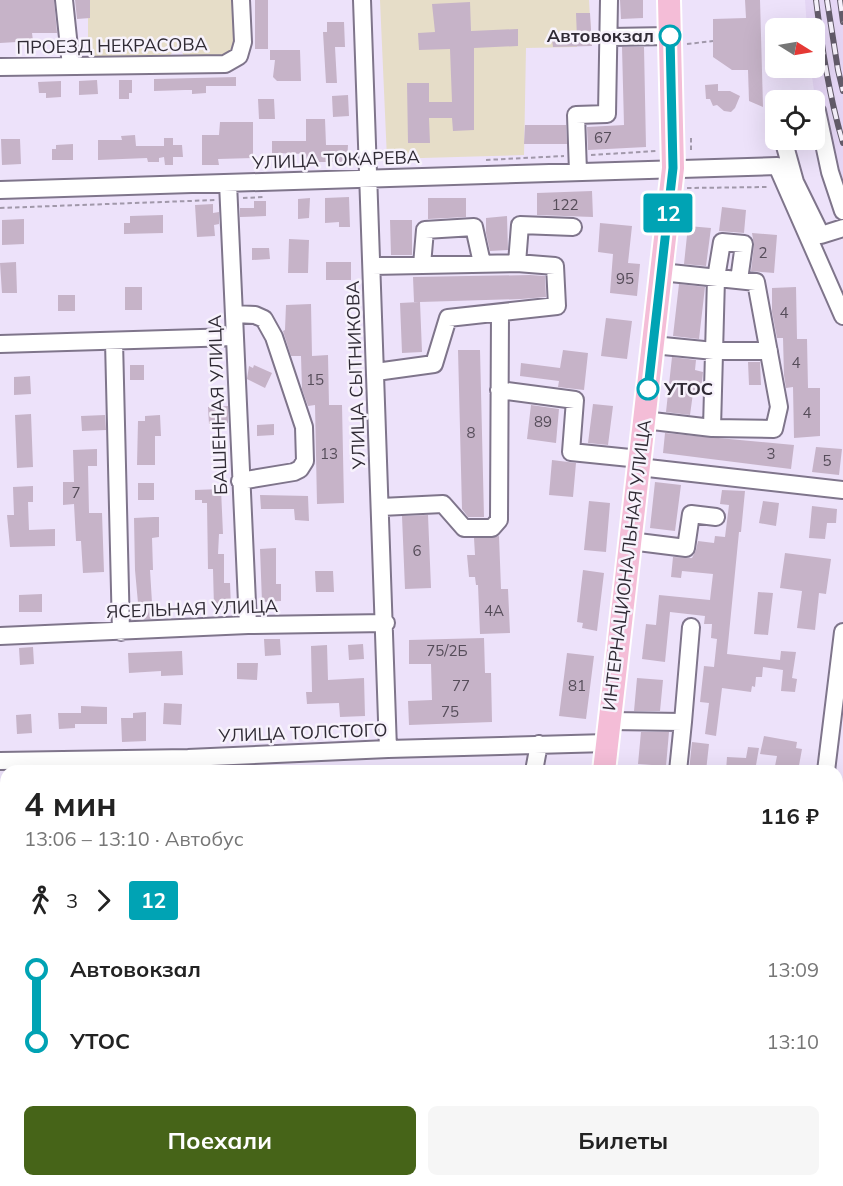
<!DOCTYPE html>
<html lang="ru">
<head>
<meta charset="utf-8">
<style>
  body { margin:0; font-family:Mulish,sans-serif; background:#f6f6f6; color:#222; height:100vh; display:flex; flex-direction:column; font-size:22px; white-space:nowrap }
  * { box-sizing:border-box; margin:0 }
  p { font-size:20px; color:#767676 }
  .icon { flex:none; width:33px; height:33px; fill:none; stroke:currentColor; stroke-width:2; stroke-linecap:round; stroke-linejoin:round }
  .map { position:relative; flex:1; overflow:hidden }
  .drawer { position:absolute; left:0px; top:765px; width:843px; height:422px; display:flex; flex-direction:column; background:#fff; border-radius:18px 18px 0 0; box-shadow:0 6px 24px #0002 }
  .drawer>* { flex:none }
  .badge { padding:0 12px; border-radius:4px; font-size:21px; line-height:39px }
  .needle { width:39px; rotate:101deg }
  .fabs { position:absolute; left:765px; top:18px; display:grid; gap:12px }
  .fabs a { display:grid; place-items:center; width:60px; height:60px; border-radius:9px; background:#fff; box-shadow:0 6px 24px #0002; font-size:30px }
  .map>.badge { position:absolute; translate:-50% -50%; box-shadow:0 0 0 3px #fff }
  .legs { display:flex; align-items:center; gap:9px; height:66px; padding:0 24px; font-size:20px }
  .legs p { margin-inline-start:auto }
  .headline { display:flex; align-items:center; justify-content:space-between; height:102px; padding:0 24px }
  h1 { font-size:33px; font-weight:700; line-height:45px }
  .action { display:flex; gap:12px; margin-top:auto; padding:12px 24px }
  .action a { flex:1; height:69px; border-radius:9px; background:#466418; color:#fff; font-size:24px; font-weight:700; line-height:69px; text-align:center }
  .action a+a { background:#f6f6f6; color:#222 }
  ul { padding:0 24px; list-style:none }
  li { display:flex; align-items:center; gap:21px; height:72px; font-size:22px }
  li i { display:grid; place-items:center; width:9px; height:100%; margin:0 8px; background:currentColor }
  li i::after { content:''; width:15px; height:15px; margin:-8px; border:4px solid; border-radius:50%; background:#fff }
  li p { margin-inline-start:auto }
  li:first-child i { background:linear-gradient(#0000 50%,currentColor 0) }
  li:last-child i { background:linear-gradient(currentColor 50%,#0000 0) }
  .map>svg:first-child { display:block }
</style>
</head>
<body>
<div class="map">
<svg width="843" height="1186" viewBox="0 0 843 1186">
  <rect width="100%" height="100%" fill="#ede2fa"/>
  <path fill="#e5d6f5" d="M 805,0 L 843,0 L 843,205 L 832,173 L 815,99 L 811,68 L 814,68 L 814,28 L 807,28 Z"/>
  <path fill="#e6ddc8" d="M 88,0 L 238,0 L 239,47 L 227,58 L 185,58 L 180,48 L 176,49 L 168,57 L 93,58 L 88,50 Z
    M 380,0 L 589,0 L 591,37 L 577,38 L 577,47 L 526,48 L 524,155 L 387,159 Z"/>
  <path fill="#c6b3c8" d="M 0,0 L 54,0 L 57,33 L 32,33 L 33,41 L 0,43 Z
    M 75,0 L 90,0 L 90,18 L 77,19 Z
    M 255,0 L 268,0 L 268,49 L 255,49 Z
    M 620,0 L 643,0 L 643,18 L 621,19 Z
    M 745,0 L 760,0 L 763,107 L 749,101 L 748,70 L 732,70 L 713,57 L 713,19 L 746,18 Z
    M 470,2 L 471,31 L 518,29 L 518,46 L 474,48 L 474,130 L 453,131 L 452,118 L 429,118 L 430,143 L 408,143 L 407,83 L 429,83 L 429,102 L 452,102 L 450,49 L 419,50 L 418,33 L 435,32 L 432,4 Z
    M 576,13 L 590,13 L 592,46 L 553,47 L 552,39 L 577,38 Z
    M 327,22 L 344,22 L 345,47 L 335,47 L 337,83 L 326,83 L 323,32 L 327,32 Z
    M 622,47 L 644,47 L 646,147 L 588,150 L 587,127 L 624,125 Z
    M 270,50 L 300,50 L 301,81 L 277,81 L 273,77 L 275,60 L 270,60 Z
    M 236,77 L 236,86 L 206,86 L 206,93 L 192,94 L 192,90 L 185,90 L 154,91 L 154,79 Z
    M 97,80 L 98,94 L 79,95 L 79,81 Z
    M 119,80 L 132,80 L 132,93 L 129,93 L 129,99 L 119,99 Z
    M 61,81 L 61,97 L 46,98 L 46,93 L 39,93 L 38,82 Z
    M 718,84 L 718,91 L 730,91 L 740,96 L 735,108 L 731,112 L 724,111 L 717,105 L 713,106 L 710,99 L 706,99 L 705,85 Z
    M 348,95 L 349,116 L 333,117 L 332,96 Z
    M 258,99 L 274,99 L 275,119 L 259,119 Z
    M 306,119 L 325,119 L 326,145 L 348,145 L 347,162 L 307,162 L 306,154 L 272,153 L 272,141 L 306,141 Z
    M 220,122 L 253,122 L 253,158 L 218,159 L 219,165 L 202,165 L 202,135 L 219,135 Z
    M 525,125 L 566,125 L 567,144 L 524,144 Z
    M 135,135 L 136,146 L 164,146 L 164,138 L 173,138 L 173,145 L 182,145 L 183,157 L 173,157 L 173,165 L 165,165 L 164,157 L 159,158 L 159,162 L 148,162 L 147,158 L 98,160 L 98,140 L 122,140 L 121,136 Z
    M 1,139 L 20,139 L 21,164 L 2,165 Z
    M 73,144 L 73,160 L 52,160 L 52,149 L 56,149 L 56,145 Z
    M 592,191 L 593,217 L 537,215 L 537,193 Z
    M 349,197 L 350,227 L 339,227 L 339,222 L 325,223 L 325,198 Z
    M 310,198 L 309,218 L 298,219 L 298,199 Z
    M 428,198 L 466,198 L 466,217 L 428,219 Z
    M 254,201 L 266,201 L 266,216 L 240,217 L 240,208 L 254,208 Z
    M 213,204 L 213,213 L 219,212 L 219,224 L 214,225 L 215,236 L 197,237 L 195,205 Z
    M 722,207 L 746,210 L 744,233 L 719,231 Z
    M 163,215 L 163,233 L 124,234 L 124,223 L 130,223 L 130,216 Z
    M 507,216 L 508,250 L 490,251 L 486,233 L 486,218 Z
    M 24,219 L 24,244 L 2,245 L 2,220 Z
    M 390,220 L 412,220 L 412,255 L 391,255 Z
    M 600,223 L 632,226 L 628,263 L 640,264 L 637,296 L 610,293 L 613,254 L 598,252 Z
    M 688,226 L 711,228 L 706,266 L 684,264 Z
    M 752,233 L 777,235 L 774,273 L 751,271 L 754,245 Z
    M 289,239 L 309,240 L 308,273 L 288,273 Z
    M 252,248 L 269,248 L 270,259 L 252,260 Z
    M 16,262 L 17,293 L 2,293 L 0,263 Z
    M 326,262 L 351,262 L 351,280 L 326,280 Z
    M 530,275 L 545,276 L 546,297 L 521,299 L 420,302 L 422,352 L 402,353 L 400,303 L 419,302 L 414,302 L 413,277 Z
    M 679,284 L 705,287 L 699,339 L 673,336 Z
    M 125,287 L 142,287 L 142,310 L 125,310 Z
    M 796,287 L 797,339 L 807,339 L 808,388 L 820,388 L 820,436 L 794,438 L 793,387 L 786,388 L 784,375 L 783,338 L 777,338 L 772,312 L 772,288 Z
    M 58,295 L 75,295 L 75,311 L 58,311 Z
    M 311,304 L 312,356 L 328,355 L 329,405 L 342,405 L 344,503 L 317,504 L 315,405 L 308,406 L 302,389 L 301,356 L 291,356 L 283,331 L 285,330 L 286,305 Z
    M 606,318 L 632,321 L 627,359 L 601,356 Z
    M 458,350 L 480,350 L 484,517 L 468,517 L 462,509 Z
    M 563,350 L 588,353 L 584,390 L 558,387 L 559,381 L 520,376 L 521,363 L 560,368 Z
    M 672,357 L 696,360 L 695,370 L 703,372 L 701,393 L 693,393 L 690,415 L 666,412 Z
    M 748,362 L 760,362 L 761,385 L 749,385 Z
    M 130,365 L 144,365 L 144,380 L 130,380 Z
    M 254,365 L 272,373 L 265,388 L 247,379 L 249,366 L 253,368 Z
    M 30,376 L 31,394 L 14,395 L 14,377 Z
    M 593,404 L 613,406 L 608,445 L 588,443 Z
    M 531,405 L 559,409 L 556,443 L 527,439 Z
    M 228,406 L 228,423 L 209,424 L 208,407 Z
    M 31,414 L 33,467 L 17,468 L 15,415 Z
    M 105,415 L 106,430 L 82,431 L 81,416 Z
    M 160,415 L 161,436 L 155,436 L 155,465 L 137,465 L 138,421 L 145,421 L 145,416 Z
    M 274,424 L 274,435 L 257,436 L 257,425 Z
    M 665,433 L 794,445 L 791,469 L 663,453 Z
    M 816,447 L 842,449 L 839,475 L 812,472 Z
    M 97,449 L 97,466 L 88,466 L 89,513 L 102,513 L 104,572 L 83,573 L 81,541 L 76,541 L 74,504 L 63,505 L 63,482 L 74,482 L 73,450 Z
    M 552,460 L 576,463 L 573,497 L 549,495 Z
    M 655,482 L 681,485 L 675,531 L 650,528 Z
    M 138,483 L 154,483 L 154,500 L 138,500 Z
    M 33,486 L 33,502 L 28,502 L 29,530 L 55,529 L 55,546 L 10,547 L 7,515 L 14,515 L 13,487 Z
    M 221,489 L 223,534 L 219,534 L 218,554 L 224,554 L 224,583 L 230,583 L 231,607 L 214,608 L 213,569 L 208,569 L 207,503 L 202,503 L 202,500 L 195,500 L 195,490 Z
    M 722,490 L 745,491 L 741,532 L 739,532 L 727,654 L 780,660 L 781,651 L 796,652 L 792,678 L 797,679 L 795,692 L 781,691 L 783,670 L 763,667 L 762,677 L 756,677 L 755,687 L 752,686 L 751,692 L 722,688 L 716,736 L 705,734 L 709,703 L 700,702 L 704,666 L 714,667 L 717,639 L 711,638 L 712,624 L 704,624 L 705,616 L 670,612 L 665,662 L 642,659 L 646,624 L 656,625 L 659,595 L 710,600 L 713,574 L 682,571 L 681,578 L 671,577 L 673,557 L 692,558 L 696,550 L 698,541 L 714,543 L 715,536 L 725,537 L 729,505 L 720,504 Z
    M 260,495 L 308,496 L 309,521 L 295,520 L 294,509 L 261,509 Z
    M 589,501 L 610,503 L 606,552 L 584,550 Z
    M 763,501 L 779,503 L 776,526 L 759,523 Z
    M 812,506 L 837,509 L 836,523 L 827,523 L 825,539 L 809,538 Z
    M 428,515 L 431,588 L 405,589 L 402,516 Z
    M 154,517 L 159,517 L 159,537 L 152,538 L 153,570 L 150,570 L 153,619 L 131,620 L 131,603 L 138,603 L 135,570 L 134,518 Z
    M 499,536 L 501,589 L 508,589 L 510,633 L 480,634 L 478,585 L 476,585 L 475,577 L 469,577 L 467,555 L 475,555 L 474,538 L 492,538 Z
    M 276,548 L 276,584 L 281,584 L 281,601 L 262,602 L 260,549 Z
    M 785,553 L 831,559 L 826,594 L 819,593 L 815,630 L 797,628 L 802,591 L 780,588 Z
    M 583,570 L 604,573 L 597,631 L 582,628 L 583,623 L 577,622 Z
    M 315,571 L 333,571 L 334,592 L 316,592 Z
    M 758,592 L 773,593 L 768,635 L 754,634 Z
    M 42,594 L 42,612 L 19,612 L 19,595 Z
    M 484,638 L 485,673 L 491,673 L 492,722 L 409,725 L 408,701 L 432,700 L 431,664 L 409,664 L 409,640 Z
    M 264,639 L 280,639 L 281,655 L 265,656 Z
    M 363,644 L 364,659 L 349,660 L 348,645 Z
    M 327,645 L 328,680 L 364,678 L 365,716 L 340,717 L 339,703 L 307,704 L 306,692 L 312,692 L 311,646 Z
    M 33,647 L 34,664 L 20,665 L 19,648 Z
    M 182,651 L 183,675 L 161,676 L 161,671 L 129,673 L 128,653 Z
    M 567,653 L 594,656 L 586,719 L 559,716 Z
    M 237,663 L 258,663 L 257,680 L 237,679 Z
    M 637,678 L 663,680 L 660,711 L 634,711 Z
    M 164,703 L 182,704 L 181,725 L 163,724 Z
    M 81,706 L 107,707 L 107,724 L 75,724 L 75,728 L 59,729 L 58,713 L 81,713 Z
    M 146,712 L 146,741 L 122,742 L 121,718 L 133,718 L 133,713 Z
    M 31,714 L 32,733 L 17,734 L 16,715 Z
    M 641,732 L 669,732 L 666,766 L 638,764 Z
    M 764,736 L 797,742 L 796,748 L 802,749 L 798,771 L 774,771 L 777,756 L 760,754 Z
    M 692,742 L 709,744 L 706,771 L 689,771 Z
    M 748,747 L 759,748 L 755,771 L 726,771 L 727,757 L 746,758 Z"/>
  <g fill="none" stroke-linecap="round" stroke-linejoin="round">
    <g stroke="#7f758b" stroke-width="20">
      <path id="minor" d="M 64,0 L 71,66
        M 362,0 L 388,749
        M 610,37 L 670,36
        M 0,67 L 225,64 L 239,56 L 243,42 L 241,0
        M 814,112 L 817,111 L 830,172 L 843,211
        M 789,140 L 785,146 L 795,182 L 821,235 L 843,228
        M 578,172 L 576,115 L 607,114 L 609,0
        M 228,183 L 248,625
        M 0,190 L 777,166 L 843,316
        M 517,263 L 520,225 L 573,227
        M 422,265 L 425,230 L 474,227 L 482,263
        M 372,266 L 517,263 L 555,266 L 557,306 L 448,318 L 434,364 L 376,372
        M 234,314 L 255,315 L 264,319 L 274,337 L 304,427 L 305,461 L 300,469 L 294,472 L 240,481
        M 114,341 L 121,632
        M 0,344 L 234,337
        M 653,345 L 714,351 L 769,351
        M 499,390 L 575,400 L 571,452 L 640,459
        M 644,420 L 712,428 L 774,429 L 779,407 L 756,282 L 661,272
        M 712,428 L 716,278 L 722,242 L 744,244 L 739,280
        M 639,467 L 843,490
        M 381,507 L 443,504 L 464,528 L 492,528 L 499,520 L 500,313
        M 630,541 L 686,548 L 691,514 L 716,517
        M 0,636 L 248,625 L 386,623
        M 610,721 L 683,722 L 678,771
        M 683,722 L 691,627
        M 0,761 L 188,758 L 388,749 L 607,743
        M 534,771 L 539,744
        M 826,771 L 843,632
        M 0,878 L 6,881
        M 837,968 L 843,969
        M 0,1049 L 6,1051
        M 837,1070 L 843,1070
        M 111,1180 L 122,1186
        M 246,1180 L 263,1186
        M 794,1180 L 843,1186
        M 6,1186 L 8,1180
        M 229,1186 L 234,1180
        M 384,1186 L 386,1180
        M 466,1186 L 467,1180
        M 687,1186 L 688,1180
        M 778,1186 L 779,1180"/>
    </g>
    <g stroke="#fff" stroke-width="26">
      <path id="major" d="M 604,771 L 673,168 L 669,0
        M 557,1186 L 558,1180"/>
    </g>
    <path stroke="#a198aa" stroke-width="2" stroke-dasharray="4.5 3" stroke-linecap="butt" d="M 687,44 L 713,41
      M 691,138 L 691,153
      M 591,155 L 657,151
      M 486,160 L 564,156
      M 687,188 L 768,187
      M 243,198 L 264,197
      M 0,208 L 216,200
      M 837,1169 L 843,1170"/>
    <use href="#minor" stroke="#fff" stroke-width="16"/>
    <use href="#major" stroke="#f4bdd7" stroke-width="22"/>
    <g stroke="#635c6a" stroke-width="6">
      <path id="rail" d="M 816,0 C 822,48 829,96 843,143
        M 827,0 L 838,70 L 843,91
        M 840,0 L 843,22"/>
    </g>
    <use href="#rail" stroke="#f7f2fc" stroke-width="4" stroke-dasharray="11" stroke-linecap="butt"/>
  </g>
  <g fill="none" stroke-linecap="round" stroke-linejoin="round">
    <g stroke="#fff" stroke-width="14">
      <path id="line-1" d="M 648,389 L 673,168 L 670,36"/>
    </g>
    <use href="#line-1" stroke="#00a3b4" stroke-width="9"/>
  </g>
  <g fill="#fff" stroke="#00a3b4" stroke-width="3">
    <circle cx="670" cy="36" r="10"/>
    <circle cx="648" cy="389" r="10"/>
  </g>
  <g text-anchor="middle" stroke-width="5" stroke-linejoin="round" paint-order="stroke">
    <g font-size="15" fill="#564d5a">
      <text x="603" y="143">67</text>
      <text x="565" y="210">122</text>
      <text x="763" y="258">2</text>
      <text x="625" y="284">95</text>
      <text x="784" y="318">4</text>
      <text x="796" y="368">4</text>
      <text x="315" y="385">15</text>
      <text x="807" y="418">4</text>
      <text x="543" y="427">89</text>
      <text x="471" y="438">8</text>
      <text x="329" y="459">13</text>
      <text x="771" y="459">3</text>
      <text x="827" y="466">5</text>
      <text x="76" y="498">7</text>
      <text x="417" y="556">6</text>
      <text x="494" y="616">4А</text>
      <text x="447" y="656">75/2Б</text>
      <text x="461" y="691">77</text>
      <text x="577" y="691">81</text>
      <text x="450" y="717">75</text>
    </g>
    <g font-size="18" font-weight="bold" fill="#302b35" stroke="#f7f2fc" text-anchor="end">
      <text x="654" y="42">Автовокзал</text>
      <text x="664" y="395" text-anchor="start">УТОС</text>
    </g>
    <g font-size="18" fill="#302b35" stroke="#f7f2fc">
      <text transform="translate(112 46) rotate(-1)" y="6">ПРОЕЗД НЕКРАСОВА</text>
      <text transform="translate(336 160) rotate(-2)" y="6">УЛИЦА ТОКАРЕВА</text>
      <text transform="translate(356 375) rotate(-92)" y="6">УЛИЦА СЫТНИКОВА</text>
      <text transform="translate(218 405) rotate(-92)" y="6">БАШЕННАЯ УЛИЦА</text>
      <text transform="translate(627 565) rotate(-83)" y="6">ИНТЕРНАЦИОНАЛЬНАЯ УЛИЦА</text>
      <text transform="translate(192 609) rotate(-2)" y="6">ЯСЕЛЬНАЯ УЛИЦА</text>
      <text transform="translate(303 733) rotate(-2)" y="6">УЛИЦА ТОЛСТОГО</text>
    </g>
  </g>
</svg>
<div class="fabs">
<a><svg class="needle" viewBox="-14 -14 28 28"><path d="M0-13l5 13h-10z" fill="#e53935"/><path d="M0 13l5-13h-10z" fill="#767676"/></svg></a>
<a><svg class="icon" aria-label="locate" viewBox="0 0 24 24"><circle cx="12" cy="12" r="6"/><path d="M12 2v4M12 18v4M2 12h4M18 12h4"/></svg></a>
</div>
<b class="badge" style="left:668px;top:213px;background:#00a3b4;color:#fff">12</b>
<section class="drawer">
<div class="headline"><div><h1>4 мин</h1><p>13:06 – 13:10 · Автобус</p></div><b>116 ₽</b></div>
<div class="legs"><svg class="icon" aria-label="walk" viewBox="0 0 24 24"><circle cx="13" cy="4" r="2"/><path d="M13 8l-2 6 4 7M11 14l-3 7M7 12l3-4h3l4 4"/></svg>3<svg class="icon" aria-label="forward" viewBox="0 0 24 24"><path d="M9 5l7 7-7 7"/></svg><b class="badge" style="background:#00a3b4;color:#fff">12</b></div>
<ul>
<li><i style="color:#00a3b4"></i><b>Автовокзал</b><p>13:09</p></li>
<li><i style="color:#00a3b4"></i><b>УТОС</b><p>13:10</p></li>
</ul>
<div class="action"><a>Поехали</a><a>Билеты</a></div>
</section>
</div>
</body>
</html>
